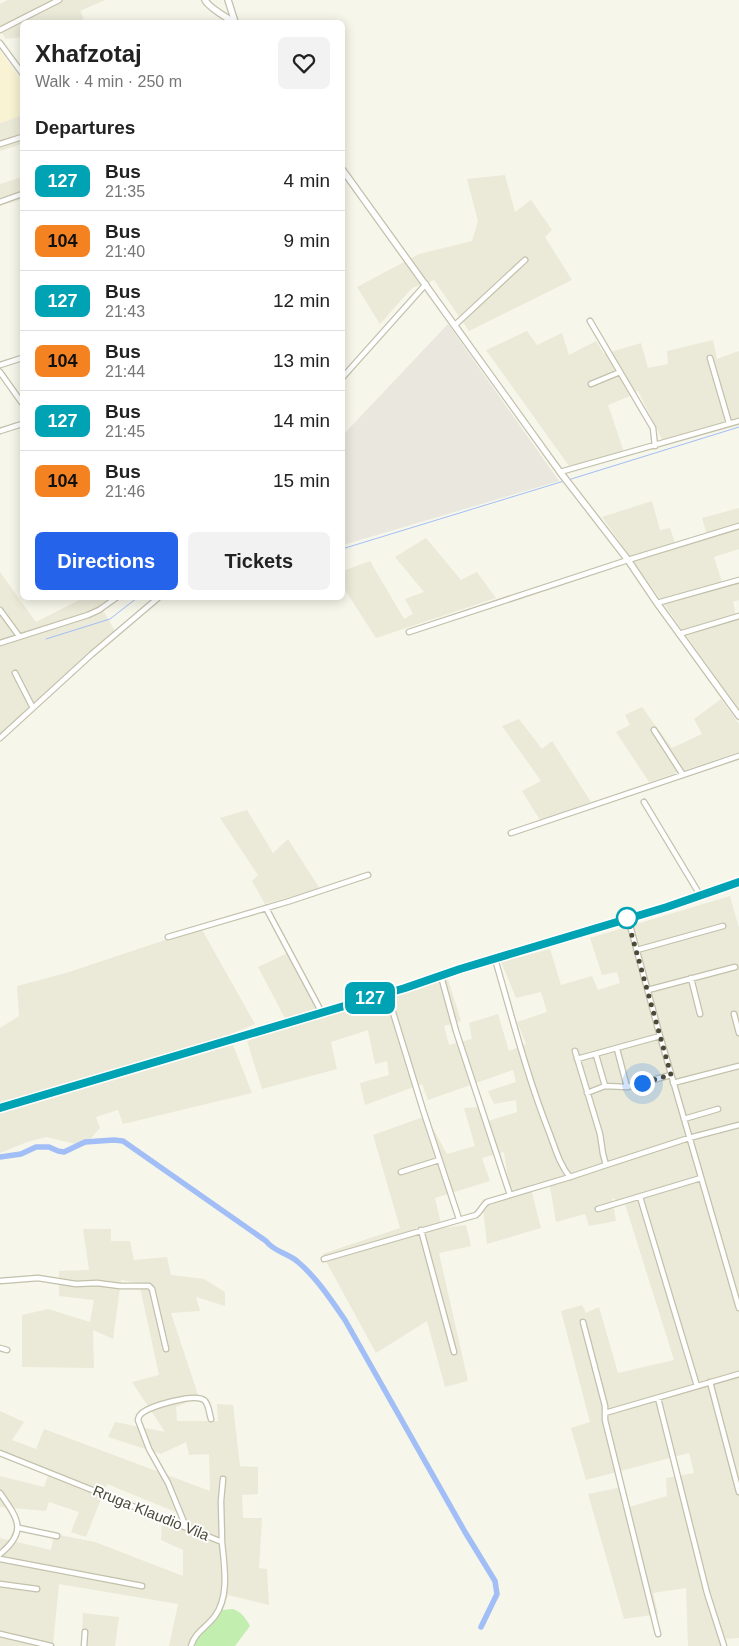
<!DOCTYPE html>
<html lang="en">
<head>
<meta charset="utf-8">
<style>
  body { margin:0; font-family:Helvetica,sans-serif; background:#f2f2f2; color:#222; height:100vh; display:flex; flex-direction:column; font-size:19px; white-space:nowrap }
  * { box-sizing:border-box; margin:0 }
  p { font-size:16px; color:#767676 }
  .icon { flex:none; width:28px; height:28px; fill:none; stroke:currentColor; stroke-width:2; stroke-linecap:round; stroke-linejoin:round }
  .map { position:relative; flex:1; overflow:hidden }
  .panel { position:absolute; left:20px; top:20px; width:325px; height:580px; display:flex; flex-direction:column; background:#fff; border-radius:8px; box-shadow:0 2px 12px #0003 }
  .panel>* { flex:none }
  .badge { padding:0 10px; border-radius:8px; font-size:18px; line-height:32px }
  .you { position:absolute; width:25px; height:25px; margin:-12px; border:4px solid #fff; border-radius:50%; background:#1a73e8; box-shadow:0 0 0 8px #1a73e833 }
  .map>.badge { position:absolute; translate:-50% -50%; box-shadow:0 0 0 2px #fff }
  h2 { padding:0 15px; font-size:19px; line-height:45px }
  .round { display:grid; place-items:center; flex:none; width:52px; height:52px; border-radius:8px; background:#f2f2f2 }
  .headline { display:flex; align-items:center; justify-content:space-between; height:85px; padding:0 15px }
  h1 { font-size:24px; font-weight:700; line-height:38px }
  .cta { display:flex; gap:10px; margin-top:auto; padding:10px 15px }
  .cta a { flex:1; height:58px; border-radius:8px; background:#2563eb; color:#fff; font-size:20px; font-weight:700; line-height:58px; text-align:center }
  .cta a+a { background:#f2f2f2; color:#222 }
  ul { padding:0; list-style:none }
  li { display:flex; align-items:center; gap:15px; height:60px; padding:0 15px; border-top:1px solid #e0e0e0 }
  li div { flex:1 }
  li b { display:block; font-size:19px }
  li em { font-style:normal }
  li .badge { min-width:55px; font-weight:700; text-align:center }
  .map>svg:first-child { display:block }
</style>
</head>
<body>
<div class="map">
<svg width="739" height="1646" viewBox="0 0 739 1646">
  <rect width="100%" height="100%" fill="#f6f6ea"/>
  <path fill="#ebead8" d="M 8,0 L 105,0 L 80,11 L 84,19 L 75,22 L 22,22 L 22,37 L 6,39 L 0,31 L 0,4 Z
    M 22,115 L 22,144 L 0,151 L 0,123 Z
    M 505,175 L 515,212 L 531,200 L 552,230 L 545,237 L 572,280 L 469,331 L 434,280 L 412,288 L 380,324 L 357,287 L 419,254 L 472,241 L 478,221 L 467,179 Z
    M 22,177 L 22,199 L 0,206 L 0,184 Z
    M 527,331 L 537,345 L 562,333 L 569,355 L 596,341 L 604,354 L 641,343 L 648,368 L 668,364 L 667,351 L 713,340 L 717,359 L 739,351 L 739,418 L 663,441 L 638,391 L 628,393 L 630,396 L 608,405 L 624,452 L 569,466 L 486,350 Z
    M 652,501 L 660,530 L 670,528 L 675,543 L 707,535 L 702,518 L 739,508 L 739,549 L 714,557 L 722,582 L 739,577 L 739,600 L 733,602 L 736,615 L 739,614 L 739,710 L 602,517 Z
    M 426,538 L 461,580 L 477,572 L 496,598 L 376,638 L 343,587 L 343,571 L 370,561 L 404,619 L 413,614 L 405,599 L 424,592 L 395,557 Z
    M 0,572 L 36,622 L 83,598 L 111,598 L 100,605 L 115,631 L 34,702 L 38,706 L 0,741 Z
    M 721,699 L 739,724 L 739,752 L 649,782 L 616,732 L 630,725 L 625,715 L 642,707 L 672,748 L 702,734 L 694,719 Z
    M 519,719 L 542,749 L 552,741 L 591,802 L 540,820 L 522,791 L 541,781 L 502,726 Z
    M 247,810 L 273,853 L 288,839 L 320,889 L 265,904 L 252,881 L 258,875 L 220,818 Z
    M 730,896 L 739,928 L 739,1638 L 726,1639 L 727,1646 L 688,1646 L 686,1588 L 653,1593 L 658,1614 L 624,1619 L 588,1494 L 623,1487 L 629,1507 L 667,1496 L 666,1478 L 694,1473 L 689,1453 L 586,1480 L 571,1428 L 590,1422 L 561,1311 L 582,1305 L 586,1313 L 599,1307 L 618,1373 L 674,1360 L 625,1204 L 612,1198 L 616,1221 L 589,1226 L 585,1214 L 556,1222 L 549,1181 L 530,1185 L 541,1228 L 487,1244 L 482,1200 L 510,1192 L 504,1152 L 482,1158 L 490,1181 L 435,1198 L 442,1228 L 466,1225 L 471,1246 L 439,1253 L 468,1381 L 445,1387 L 427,1321 L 376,1353 L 322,1254 L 400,1228 L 373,1135 L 426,1116 L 447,1154 L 475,1146 L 464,1108 L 481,1107 L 485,1122 L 517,1112 L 516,1100 L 494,1104 L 488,1091 L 516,1082 L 513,1070 L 428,1100 L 422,1084 L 365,1105 L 360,1083 L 389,1075 L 387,1061 L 375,1064 L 368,1030 L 331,1042 L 337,1069 L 262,1089 L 247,1041 L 288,1024 L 258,967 L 292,951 L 327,1015 L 447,976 L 461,1021 L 444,1026 L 449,1045 L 472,1039 L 469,1023 L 498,1014 L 509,1051 L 526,1044 L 517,1022 L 547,1012 L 541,992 L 516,998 L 501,962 L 550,949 L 561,985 L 592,976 L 598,990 L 620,983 L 617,972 L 602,975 L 590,938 Z
    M 201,928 L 255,1024 L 229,1035 L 252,1093 L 123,1124 L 118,1110 L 96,1117 L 100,1128 L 84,1146 L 46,1137 L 27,1142 L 0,1153 L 0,1028 L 19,1016 L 17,986 L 66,973 Z
    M 83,1229 L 111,1229 L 111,1241 L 130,1241 L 134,1260 L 167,1257 L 171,1275 L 204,1279 L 225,1292 L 225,1306 L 196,1297 L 200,1311 L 171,1313 L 199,1398 L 176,1407 L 177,1421 L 218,1421 L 217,1404 L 233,1405 L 240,1466 L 258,1467 L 258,1494 L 242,1495 L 243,1518 L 262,1518 L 259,1568 L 267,1569 L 269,1605 L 228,1595 L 221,1615 L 205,1622 L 201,1646 L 169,1646 L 178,1604 L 59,1584 L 53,1645 L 55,1646 L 0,1646 L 0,1538 L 51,1550 L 54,1534 L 95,1542 L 183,1576 L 183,1550 L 161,1540 L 162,1521 L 183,1526 L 183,1515 L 107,1484 L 86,1537 L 71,1532 L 79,1512 L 49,1502 L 46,1511 L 0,1507 L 0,1476 L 44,1487 L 48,1476 L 0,1457 L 0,1411 L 24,1422 L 12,1440 L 36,1449 L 44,1429 L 210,1491 L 209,1454 L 189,1455 L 186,1442 L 161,1454 L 108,1437 L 115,1422 L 165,1432 L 132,1382 L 159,1375 L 139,1283 L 121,1280 L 113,1339 L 93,1330 L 94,1368 L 22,1367 L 22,1315 L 48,1309 L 90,1322 L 94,1300 L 59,1296 L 59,1271 L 89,1270 Z
    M 83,1613 L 119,1617 L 115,1646 L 81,1646 Z"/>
  <path fill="#f9f3d4" d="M 0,51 L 22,82 L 22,115 L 0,123 Z"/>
  <path fill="#e9e7de" d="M 448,324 L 559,481 L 343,545 L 343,435 Z"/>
  <path fill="#c2eeb0" d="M 233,1609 C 241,1612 246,1618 250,1626 L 235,1646 L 193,1646 L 194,1636 L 218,1618 L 222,1610 Z"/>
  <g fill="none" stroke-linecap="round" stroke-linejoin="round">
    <path stroke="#a2bef7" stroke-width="1" d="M 568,480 L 739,427
      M 342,549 L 564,481
      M 46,639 L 110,619 L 137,598"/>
    <path stroke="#a2bef7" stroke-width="5.5" d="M 0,1157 L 21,1154 L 36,1147 L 49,1147 L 58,1151 L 64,1152 L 85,1142 L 114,1140 L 123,1141 L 266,1241 C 274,1252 288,1253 298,1262 C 316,1277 332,1301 345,1320 L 465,1532 L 495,1581 L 497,1594 L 481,1627"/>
    <g stroke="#c3c1ab" stroke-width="7">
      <path id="minor" d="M 0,30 L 59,0
        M 0,43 L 22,73
        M 0,144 L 22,137
        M 0,202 L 22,194
        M 590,321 L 653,428 L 655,446
        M 455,325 L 525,260
        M 710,358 L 729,423
        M 0,365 L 22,358
        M 0,372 L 22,403
        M 342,378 L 426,284
        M 591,384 L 620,372
        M 0,431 L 22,424
        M 560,472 L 739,421
        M 657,603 L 739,580
        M 0,610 L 19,636
        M 409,632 L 628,560 L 739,526
        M 679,634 L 739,616
        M 0,643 L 88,615 L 99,610 L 116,598
        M 15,673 L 33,708
        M 654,730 L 683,775
        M 0,738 L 92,654 L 158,598
        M 644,802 L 700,895
        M 511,833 L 739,756
        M 266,908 L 322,1013
        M 628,918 L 660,1036 L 739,1308
        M 168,937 L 290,901 L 368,875
        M 637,950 L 723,926
        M 495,959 C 512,1017 527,1076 549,1132 C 555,1147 559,1164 570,1177
        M 441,976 L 456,1031 L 510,1195
        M 691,978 L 700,1014
        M 648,990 L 735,967
        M 387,993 L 423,1110 L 459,1219
        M 734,1014 L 739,1033
        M 617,1049 L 627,1087
        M 596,1055 L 605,1086
        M 577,1059 L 660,1036
        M 673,1083 L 739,1066
        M 587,1093 L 605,1086 L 627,1087 L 671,1075
        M 684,1119 L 718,1109
        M 606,1165 L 689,1138 L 739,1125
        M 401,1172 L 439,1160
        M 640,1197 L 697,1386
        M 598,1209 L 701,1178
        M 421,1230 L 454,1352
        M 324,1259 L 476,1215 C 481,1211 482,1206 487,1202 L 570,1177 L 606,1165 L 603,1154 L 600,1134 L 575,1051
        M 0,1281 L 38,1278 L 76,1284 L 97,1283 L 120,1286 L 149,1286 L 152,1289 L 166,1349
        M 583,1322 L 605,1406 L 605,1420 L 658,1634
        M 0,1348 L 7,1350
        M 710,1382 L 739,1492
        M 658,1398 L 707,1593 L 724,1646
        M 605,1413 L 739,1374
        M 0,1453 L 222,1542 C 224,1565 230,1595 215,1616 C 207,1627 195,1632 191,1646
        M 0,1493 C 18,1519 28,1531 0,1554
        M 186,1527 L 168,1483 L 149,1449 L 138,1420 C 139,1416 139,1416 142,1413 C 151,1406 194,1393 204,1400 C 209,1404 209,1413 211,1419
        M 19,1528 L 57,1536
        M 222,1542 L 221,1501 L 223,1479
        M 0,1559 L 142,1586
        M 0,1584 L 37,1589
        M 0,1634 L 51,1646
        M 84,1646 L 85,1632"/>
    </g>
    <g stroke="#c3c1ab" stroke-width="8">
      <path id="tertiary" d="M 205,0 C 209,8 225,16 233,22
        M 228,0 L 235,22
        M 342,169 L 560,472 L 628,560 L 657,603 L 739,716"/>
    </g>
    <g stroke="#d6d694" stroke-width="9">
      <path id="secondary" d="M 0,1108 L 405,988 L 460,969 L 667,907 L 739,882"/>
    </g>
    <use href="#minor" stroke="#fff" stroke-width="4.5"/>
    <use href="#tertiary" stroke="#fff" stroke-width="5.5"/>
    <use href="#secondary" stroke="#feffcb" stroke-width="6"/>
  </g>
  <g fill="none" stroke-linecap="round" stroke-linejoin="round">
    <g stroke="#fff" stroke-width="11">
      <path id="line" d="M 0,1108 L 405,988 L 460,969 L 667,907 L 739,882"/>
    </g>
    <use href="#line" stroke="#00a3b4" stroke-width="8"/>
    <path stroke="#4b4937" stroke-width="5" stroke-dasharray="0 9" d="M 627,918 L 671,1075 L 642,1083"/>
  </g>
  <circle fill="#fff" stroke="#00a3b4" stroke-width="2.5" cx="627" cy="918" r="10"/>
  <g text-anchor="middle" stroke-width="4" stroke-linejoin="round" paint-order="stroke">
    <g font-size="15" fill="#4b4937" stroke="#fff">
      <text transform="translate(151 1513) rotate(22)" y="5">Rruga Klaudio Vila</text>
    </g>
  </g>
</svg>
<div class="you" style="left:642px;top:1083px"></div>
<b class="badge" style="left:370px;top:998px;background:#00a3b4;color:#fff">127</b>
<section class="panel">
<div class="headline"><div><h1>Xhafzotaj</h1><p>Walk · 4 min · 250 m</p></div><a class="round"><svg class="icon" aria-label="heart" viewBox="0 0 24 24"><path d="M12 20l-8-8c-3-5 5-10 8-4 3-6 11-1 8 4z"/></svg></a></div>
<h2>Departures</h2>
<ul>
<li><span class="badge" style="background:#00a3b4;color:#fff">127</span><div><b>Bus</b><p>21:35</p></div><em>4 min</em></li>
<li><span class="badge" style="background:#f58220;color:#111">104</span><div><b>Bus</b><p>21:40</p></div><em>9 min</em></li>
<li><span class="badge" style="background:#00a3b4;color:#fff">127</span><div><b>Bus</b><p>21:43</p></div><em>12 min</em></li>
<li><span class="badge" style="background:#f58220;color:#111">104</span><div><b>Bus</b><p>21:44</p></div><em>13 min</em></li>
<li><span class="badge" style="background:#00a3b4;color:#fff">127</span><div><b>Bus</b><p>21:45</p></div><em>14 min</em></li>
<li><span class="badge" style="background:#f58220;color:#111">104</span><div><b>Bus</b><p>21:46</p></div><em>15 min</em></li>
</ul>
<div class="cta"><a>Directions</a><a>Tickets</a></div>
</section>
</div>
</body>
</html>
